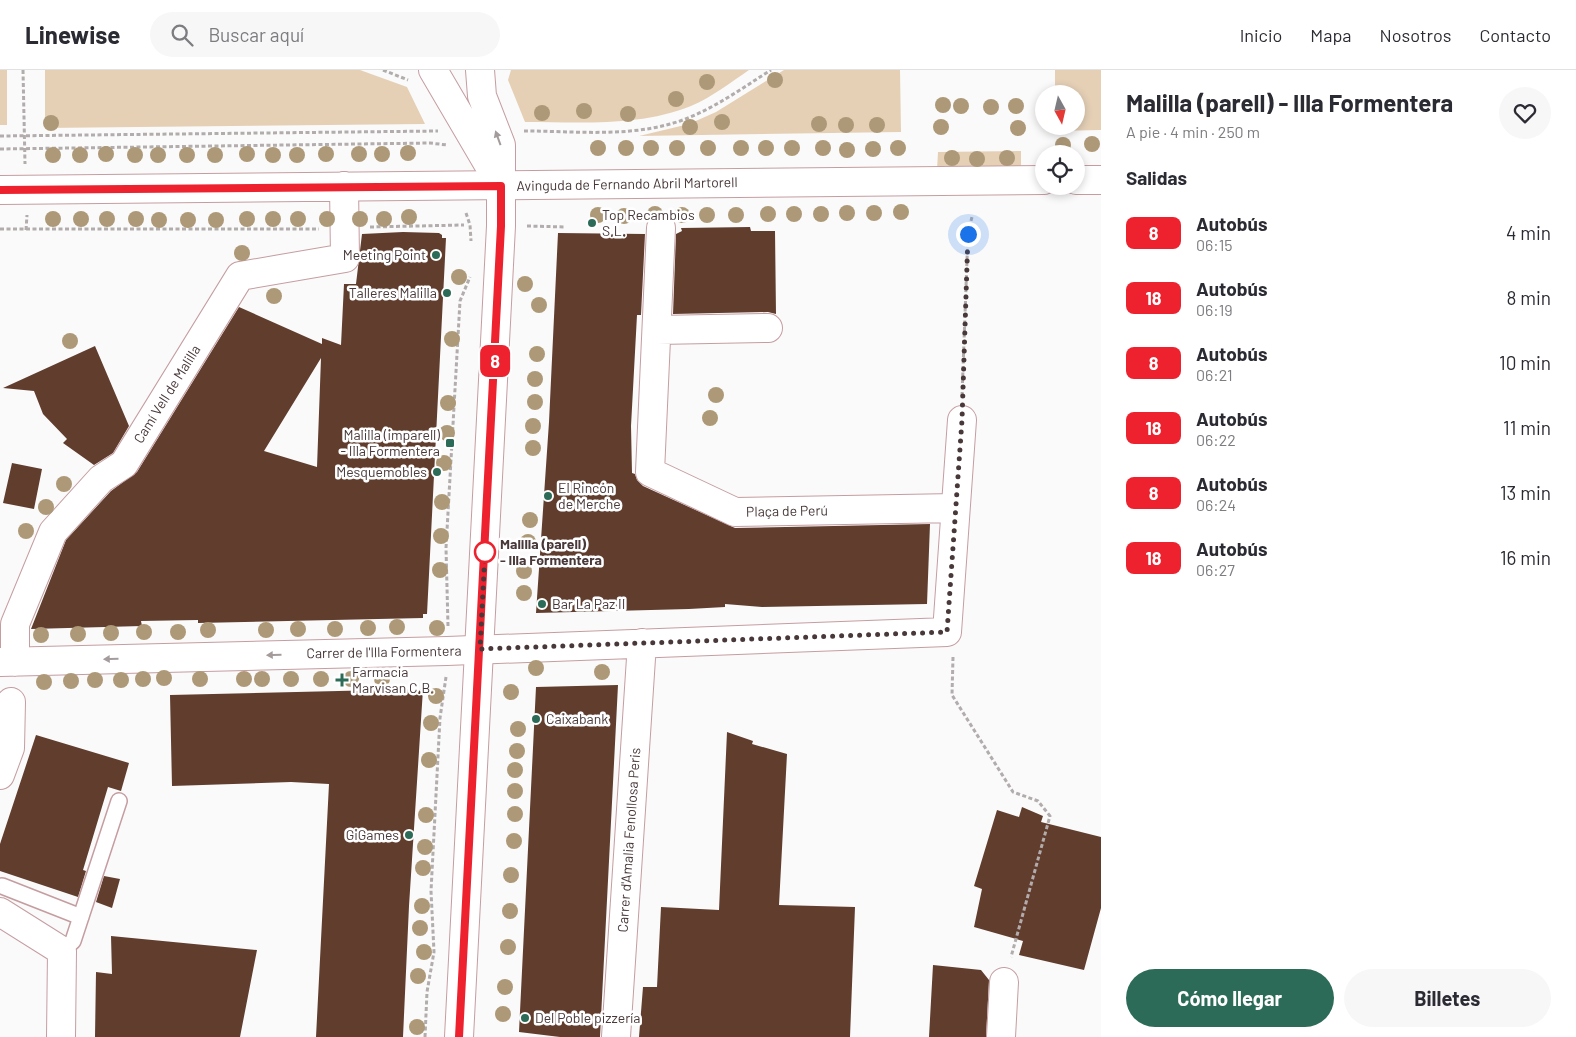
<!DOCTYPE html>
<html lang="es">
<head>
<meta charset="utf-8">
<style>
  body { margin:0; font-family:Barlow,sans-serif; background:#f7f7f7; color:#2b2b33; height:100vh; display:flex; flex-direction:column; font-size:19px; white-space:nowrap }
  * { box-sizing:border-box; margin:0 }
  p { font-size:16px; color:#7c7c81 }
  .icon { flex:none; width:28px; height:28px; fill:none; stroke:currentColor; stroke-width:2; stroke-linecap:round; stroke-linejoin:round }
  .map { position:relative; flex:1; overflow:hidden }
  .drawer { display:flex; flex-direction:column; background:#fff; width:475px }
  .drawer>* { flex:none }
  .badge { padding:0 10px; border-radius:8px; font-size:18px; line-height:32px }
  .needle { width:32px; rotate:172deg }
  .fabs { position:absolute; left:1035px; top:15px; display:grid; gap:10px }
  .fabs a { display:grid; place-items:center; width:50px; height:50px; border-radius:50%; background:#fff; box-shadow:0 2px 8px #0003; font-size:25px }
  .you { position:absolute; width:25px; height:25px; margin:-12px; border:4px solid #fff; border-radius:50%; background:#1a73e8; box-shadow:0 0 0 8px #1a73e833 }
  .map>.badge { position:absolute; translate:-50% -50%; box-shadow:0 0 0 2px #fff }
  h2 { padding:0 25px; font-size:19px; line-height:45px }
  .round { display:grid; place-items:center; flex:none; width:52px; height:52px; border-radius:26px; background:#f7f7f7 }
  .summary { display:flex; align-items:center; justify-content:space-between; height:85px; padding:0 25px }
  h1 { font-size:24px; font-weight:700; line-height:38px }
  .action { display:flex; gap:10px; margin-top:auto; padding:10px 25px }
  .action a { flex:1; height:58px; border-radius:30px; background:#2c6b57; color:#fff; font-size:20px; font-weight:700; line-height:58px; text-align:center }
  .action a+a { background:#f7f7f7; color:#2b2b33 }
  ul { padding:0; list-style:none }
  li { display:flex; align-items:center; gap:15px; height:65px; padding:0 25px }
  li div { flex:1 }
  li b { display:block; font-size:19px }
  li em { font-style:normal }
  li .badge { min-width:55px; font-weight:700; text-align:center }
  header { display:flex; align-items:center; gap:30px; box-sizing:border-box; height:70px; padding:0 25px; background:#fff; border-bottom:1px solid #e1e1e2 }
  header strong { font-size:24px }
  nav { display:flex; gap:28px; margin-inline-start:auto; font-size:18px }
  .search { width:350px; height:45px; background:#f7f7f7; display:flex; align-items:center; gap:12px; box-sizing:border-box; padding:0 18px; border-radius:28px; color:#7c7c81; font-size:19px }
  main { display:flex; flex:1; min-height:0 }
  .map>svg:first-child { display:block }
</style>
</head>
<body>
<header>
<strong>Linewise</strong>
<div class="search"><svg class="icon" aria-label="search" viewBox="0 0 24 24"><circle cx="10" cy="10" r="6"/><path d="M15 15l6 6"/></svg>Buscar aquí</div>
<nav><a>Inicio</a><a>Mapa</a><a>Nosotros</a><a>Contacto</a></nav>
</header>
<main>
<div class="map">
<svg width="1101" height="967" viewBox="0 0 1101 967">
  <rect width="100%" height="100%" fill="#fafafa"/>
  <path fill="#e5d0b6" d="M 0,0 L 7,0 L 7,55 L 0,55 Z
    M 45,0 L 360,0 L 407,17 L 425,54 L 45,58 Z
    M 511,0 L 749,0 C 730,13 712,27 691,36 C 639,57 579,52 525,52 L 508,10 Z
    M 784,0 L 900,0 L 901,62 L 639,66 L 689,54 L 716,42 Z
    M 1055,0 L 1101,0 L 1101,60 L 1056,61 L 1056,56 L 1076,56 L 1076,24 L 1055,24 Z
    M 1021,81 L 1021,99 L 937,100 L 938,82 Z"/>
  <path fill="#613d2e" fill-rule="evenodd" d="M 750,157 L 751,161 L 775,161 L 776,244 L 768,242 L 673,244 L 676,164 L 682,161 L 681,158 Z
    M 403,162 L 439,163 L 442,165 L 442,168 L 446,168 L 427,544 L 423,544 L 423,548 L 198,553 L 198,550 L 141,551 L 142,556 L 31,559 L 66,470 L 111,421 L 137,402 L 239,237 L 322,274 L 322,268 L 341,275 L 344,214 L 356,214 L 362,164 ZM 321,288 L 317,397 L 264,381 Z
    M 558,163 L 645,164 L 641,245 L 637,245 L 631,356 L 632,403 L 635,404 L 637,410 L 643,416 L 735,458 L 930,454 L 927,534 L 762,537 L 725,534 L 725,537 L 689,539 L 536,543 L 549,352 Z
    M 95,276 L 129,356 L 113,383 L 94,395 L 63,373 L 67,369 L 43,344 L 34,321 L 3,318 Z
    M 12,393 L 42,399 L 34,439 L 3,433 Z
    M 618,615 L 600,967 L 560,967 L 519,962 L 536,617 Z
    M 423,619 L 409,836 L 403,967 L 316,967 L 329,714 L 291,712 L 172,716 L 170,625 Z
    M 727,662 L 753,671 L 752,674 L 787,684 L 779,835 L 855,837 L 850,967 L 639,967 L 643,917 L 657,917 L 661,837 L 719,840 Z
    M 36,665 L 129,693 L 121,721 L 108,717 L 83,800 L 86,801 L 78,827 L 0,801 L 0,774 Z
    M 1022,737 L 1043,746 L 1041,752 L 1101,767 L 1101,838 L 1084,900 L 1019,885 L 1023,871 L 974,857 L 982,819 L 974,816 L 997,740 L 1019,747 Z
    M 104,806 L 120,809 L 112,838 L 96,832 Z
    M 111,866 L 257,880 L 240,967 L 95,967 L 96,902 L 112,904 Z
    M 933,895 L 981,900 L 989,910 L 986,967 L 929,967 Z"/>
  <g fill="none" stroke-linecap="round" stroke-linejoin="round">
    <g stroke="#c59da1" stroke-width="18">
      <path id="lane" d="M 2,816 L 81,847
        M 62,881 L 73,871 L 119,731"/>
    </g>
    <g stroke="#c59da1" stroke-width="30">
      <path id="street" d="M 1076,110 L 1101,110
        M 0,120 L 1044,110
        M 661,158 L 650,402 L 735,442 L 955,438
        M 657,260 L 768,258
        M 0,592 L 447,581 L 947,562 L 962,350
        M 15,592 L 15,554 L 53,462 L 101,409 L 124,394 L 240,206 L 345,188 L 344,116
        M 0,705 L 10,678 L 11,632
        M 0,842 L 62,881 L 61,967
        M 616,967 L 642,573
        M 1001,967 L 1004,912"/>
    </g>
    <g stroke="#c59da1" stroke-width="30">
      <path id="secondary" d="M 433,0 L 501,116
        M 459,967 L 501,156 L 501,75 L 482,26 L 480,0"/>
    </g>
    <path stroke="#b2acac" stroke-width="3" stroke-dasharray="4 2.5" stroke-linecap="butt" d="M 23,0 L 25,94
      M 383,0 L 408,10
      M 524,61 C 572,61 624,67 670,54 C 707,44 739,20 771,0
      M 0,66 L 438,61
      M 0,79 L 430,73 L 447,75
      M 466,143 L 470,155 L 471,171
      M 527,156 L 566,157
      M 370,157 L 464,155
      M 0,159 L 319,159
      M 26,160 L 27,145
      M 962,326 L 968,163 L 972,147
      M 448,556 L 446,478 L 460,231 L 470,207
      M 953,587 L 952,625 L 1013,722 L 1038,731 L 1050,746 L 1011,887
      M 425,967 L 427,922 L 434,882 L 431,821 L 440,648 L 446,607"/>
    <use href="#lane" stroke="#fff" stroke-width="15"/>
    <use href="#street" stroke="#fff" stroke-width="28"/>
    <use href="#secondary" stroke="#fff" stroke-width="28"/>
  </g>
  <g fill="#ad9977">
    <circle cx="775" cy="10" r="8"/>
    <circle cx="707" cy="12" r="8"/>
    <circle cx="676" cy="29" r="8"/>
    <circle cx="943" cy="35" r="8"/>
    <circle cx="961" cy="36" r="8"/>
    <circle cx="1016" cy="36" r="8"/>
    <circle cx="991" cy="37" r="8"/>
    <circle cx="584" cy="41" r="8"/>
    <circle cx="542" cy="43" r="8"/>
    <circle cx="628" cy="44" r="8"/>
    <circle cx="722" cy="52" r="8"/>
    <circle cx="51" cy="53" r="8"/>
    <circle cx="819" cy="54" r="8"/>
    <circle cx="846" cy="55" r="8"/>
    <circle cx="877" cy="55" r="8"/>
    <circle cx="690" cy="57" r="8"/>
    <circle cx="941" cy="57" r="8"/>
    <circle cx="1018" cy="58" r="8"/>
    <circle cx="1092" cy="74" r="8"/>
    <circle cx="1063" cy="75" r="8"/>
    <circle cx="598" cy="78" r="8"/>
    <circle cx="626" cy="78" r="8"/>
    <circle cx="651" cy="78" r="8"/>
    <circle cx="677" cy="78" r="8"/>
    <circle cx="708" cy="78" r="8"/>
    <circle cx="741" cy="78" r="8"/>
    <circle cx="766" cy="78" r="8"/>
    <circle cx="792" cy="78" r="8"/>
    <circle cx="823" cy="78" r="8"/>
    <circle cx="898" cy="78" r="8"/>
    <circle cx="873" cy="79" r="8"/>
    <circle cx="847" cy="80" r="8"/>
    <circle cx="408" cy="83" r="8"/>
    <circle cx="106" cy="84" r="8"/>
    <circle cx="247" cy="84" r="8"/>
    <circle cx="326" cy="84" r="8"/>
    <circle cx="359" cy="84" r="8"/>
    <circle cx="382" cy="84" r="8"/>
    <circle cx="53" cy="85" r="8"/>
    <circle cx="80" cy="85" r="8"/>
    <circle cx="135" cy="85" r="8"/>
    <circle cx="158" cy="85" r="8"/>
    <circle cx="187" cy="85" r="8"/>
    <circle cx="215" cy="85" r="8"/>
    <circle cx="273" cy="85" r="8"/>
    <circle cx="297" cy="85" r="8"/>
    <circle cx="952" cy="88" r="8"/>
    <circle cx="1007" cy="88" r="8"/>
    <circle cx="977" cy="89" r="8"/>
    <circle cx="901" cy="142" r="8"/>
    <circle cx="847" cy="143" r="8"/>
    <circle cx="874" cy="143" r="8"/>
    <circle cx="655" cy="144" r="8"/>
    <circle cx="768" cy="144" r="8"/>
    <circle cx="794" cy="144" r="8"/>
    <circle cx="821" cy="144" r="8"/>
    <circle cx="598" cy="145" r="8"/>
    <circle cx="682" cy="145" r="8"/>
    <circle cx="707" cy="145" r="8"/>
    <circle cx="736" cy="145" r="8"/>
    <circle cx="624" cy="146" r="8"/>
    <circle cx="409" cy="147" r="8"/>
    <circle cx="53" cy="149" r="8"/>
    <circle cx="81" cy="149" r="8"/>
    <circle cx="107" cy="149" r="8"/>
    <circle cx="136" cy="149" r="8"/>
    <circle cx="247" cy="149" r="8"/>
    <circle cx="273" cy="149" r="8"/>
    <circle cx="298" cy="149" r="8"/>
    <circle cx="327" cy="149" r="8"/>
    <circle cx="360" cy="149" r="8"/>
    <circle cx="384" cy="149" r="8"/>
    <circle cx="159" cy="150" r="8"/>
    <circle cx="188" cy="150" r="8"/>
    <circle cx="216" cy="150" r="8"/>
    <circle cx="242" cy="183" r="8"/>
    <circle cx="459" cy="207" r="8"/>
    <circle cx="525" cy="214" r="8"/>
    <circle cx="274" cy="226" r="8"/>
    <circle cx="539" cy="235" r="8"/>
    <circle cx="452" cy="269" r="8"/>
    <circle cx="70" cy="271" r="8"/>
    <circle cx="537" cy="284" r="8"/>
    <circle cx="535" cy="309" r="8"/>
    <circle cx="716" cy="325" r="8"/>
    <circle cx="535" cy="332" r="8"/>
    <circle cx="448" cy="333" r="8"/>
    <circle cx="710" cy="348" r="8"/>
    <circle cx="533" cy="356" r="8"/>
    <circle cx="447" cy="363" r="8"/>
    <circle cx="533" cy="378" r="8"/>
    <circle cx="444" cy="393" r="8"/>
    <circle cx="64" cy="414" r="8"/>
    <circle cx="442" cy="432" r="8"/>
    <circle cx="46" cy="437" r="8"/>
    <circle cx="530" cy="450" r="8"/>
    <circle cx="26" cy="461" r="8"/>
    <circle cx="441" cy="466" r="8"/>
    <circle cx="528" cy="472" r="8"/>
    <circle cx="440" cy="500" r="8"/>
    <circle cx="524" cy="501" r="8"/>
    <circle cx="524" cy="523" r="8"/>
    <circle cx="397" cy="557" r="8"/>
    <circle cx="368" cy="558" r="8"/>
    <circle cx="437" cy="558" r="8"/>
    <circle cx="298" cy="559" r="8"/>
    <circle cx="335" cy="559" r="8"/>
    <circle cx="208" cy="560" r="8"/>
    <circle cx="266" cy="560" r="8"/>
    <circle cx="144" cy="562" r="8"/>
    <circle cx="178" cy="562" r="8"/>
    <circle cx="111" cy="563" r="8"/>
    <circle cx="78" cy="564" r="8"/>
    <circle cx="41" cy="565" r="8"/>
    <circle cx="536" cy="598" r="8"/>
    <circle cx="602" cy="602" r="8"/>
    <circle cx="164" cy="608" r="8"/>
    <circle cx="143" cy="609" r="8"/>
    <circle cx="200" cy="609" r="8"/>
    <circle cx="244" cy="609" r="8"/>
    <circle cx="262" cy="609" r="8"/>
    <circle cx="291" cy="609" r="8"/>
    <circle cx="321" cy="609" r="8"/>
    <circle cx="351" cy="609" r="8"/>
    <circle cx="382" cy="609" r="8"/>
    <circle cx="95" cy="610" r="8"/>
    <circle cx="121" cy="610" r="8"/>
    <circle cx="71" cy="611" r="8"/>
    <circle cx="44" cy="612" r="8"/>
    <circle cx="511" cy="622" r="8"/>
    <circle cx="436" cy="626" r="8"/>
    <circle cx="431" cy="653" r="8"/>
    <circle cx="518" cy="659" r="8"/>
    <circle cx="517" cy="681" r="8"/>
    <circle cx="429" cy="690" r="8"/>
    <circle cx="515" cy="700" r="8"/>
    <circle cx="515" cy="721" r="8"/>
    <circle cx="515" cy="744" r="8"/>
    <circle cx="426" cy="745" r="8"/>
    <circle cx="514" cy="771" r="8"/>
    <circle cx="425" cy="777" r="8"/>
    <circle cx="423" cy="798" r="8"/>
    <circle cx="511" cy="805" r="8"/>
    <circle cx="422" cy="836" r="8"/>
    <circle cx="510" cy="841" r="8"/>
    <circle cx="420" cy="858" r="8"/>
    <circle cx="508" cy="877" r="8"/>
    <circle cx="424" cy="882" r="8"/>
    <circle cx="418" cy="906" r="8"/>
    <circle cx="505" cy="917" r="8"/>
    <circle cx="503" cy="944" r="8"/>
    <circle cx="417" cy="957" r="8"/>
  </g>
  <defs><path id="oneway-solid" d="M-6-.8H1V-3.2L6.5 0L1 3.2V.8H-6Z" transform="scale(1.25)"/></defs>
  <g fill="#a49c9c">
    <use href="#oneway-solid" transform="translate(498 68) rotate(-110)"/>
    <use href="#oneway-solid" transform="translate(274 585) rotate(178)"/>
    <use href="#oneway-solid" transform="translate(111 589) rotate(178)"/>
  </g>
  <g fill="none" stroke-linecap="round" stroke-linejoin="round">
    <g stroke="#fff" stroke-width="11">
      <path id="line" d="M 0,120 L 501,116 L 501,156 L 459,967"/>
    </g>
    <use href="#line" stroke="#ed222e" stroke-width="8"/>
    <path stroke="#483839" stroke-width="5" stroke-dasharray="0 9" d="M 485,482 L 480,579 L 947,562 L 962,350 L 968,164"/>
  </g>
  <g fill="#2c6b57" stroke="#fff" stroke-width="2">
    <circle cx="592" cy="153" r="5"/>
    <circle cx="436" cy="185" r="5"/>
    <circle cx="447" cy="223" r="5"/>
    <rect x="445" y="368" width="10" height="10" rx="2.5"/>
    <circle cx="437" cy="402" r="5"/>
    <circle cx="548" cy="426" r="5"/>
    <circle cx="542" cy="534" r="5"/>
    <path d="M339.5 602.5h5v5h5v5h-5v5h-5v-5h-5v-5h5z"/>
    <circle cx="536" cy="649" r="5"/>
    <circle cx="409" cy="765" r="5"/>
    <circle cx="525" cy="948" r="5"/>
  </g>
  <circle fill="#fff" stroke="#ed222e" stroke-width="2.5" cx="485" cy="482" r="10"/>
  <g text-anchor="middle" stroke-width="5" stroke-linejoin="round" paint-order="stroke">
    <g font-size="14" fill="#483839" stroke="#fff">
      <text transform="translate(627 114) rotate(-1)" y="5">Avinguda de Fernando Abril Martorell</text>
      <text transform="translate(167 324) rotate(-58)" y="5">Camí Vell de Malilla</text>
      <text transform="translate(787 441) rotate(-1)" y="5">Plaça de Perú</text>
      <text transform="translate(384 582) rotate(-1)" y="5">Carrer de l'Illa Formentera</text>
      <text transform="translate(629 770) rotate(-86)" y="5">Carrer d'Amalia Fenollosa Peris</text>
    </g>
    <g font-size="14" fill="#483839" stroke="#fff" text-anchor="start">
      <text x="602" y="150">Top Recambios<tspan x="602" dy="16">S.L.</tspan></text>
      <text x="426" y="190" text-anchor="end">Meeting Point</text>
      <text x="437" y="228" text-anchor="end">Talleres Malilla</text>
      <text x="440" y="370" text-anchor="end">Malilla (imparell)<tspan x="440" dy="16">- Illa Formentera</tspan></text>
      <text x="427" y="407" text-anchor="end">Mesquemobles</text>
      <text x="558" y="423">El Rincón<tspan x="558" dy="16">de Merche</tspan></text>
      <text x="552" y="539">Bar La Paz II</text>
      <text x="352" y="607">Farmacia<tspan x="352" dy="16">Marvisan C.B.</tspan></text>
      <text x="546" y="654">Caixabank</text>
      <text x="399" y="770" text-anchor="end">GiGames</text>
      <text x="535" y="953">Del Poble pizzería</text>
    </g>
    <g font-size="14" font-weight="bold" fill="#483839" stroke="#fff" text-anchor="start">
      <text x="500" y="479">Malilla (parell)<tspan x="500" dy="16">- Illa Formentera</tspan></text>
    </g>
  </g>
</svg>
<div class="fabs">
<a><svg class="needle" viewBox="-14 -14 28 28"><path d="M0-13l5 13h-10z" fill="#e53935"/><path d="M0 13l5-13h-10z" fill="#7c7c81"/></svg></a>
<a><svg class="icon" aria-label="locate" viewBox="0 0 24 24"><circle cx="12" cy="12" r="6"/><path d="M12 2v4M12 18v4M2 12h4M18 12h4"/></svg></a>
</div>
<div class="you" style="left:968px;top:164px"></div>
<b class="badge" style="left:495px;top:291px;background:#ed222e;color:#fff">8</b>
</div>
<section class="drawer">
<div class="summary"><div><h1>Malilla (parell) - Illa Formentera</h1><p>A pie · 4 min · 250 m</p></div><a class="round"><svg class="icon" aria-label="heart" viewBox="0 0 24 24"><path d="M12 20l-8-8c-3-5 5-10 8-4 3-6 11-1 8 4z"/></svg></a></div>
<h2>Salidas</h2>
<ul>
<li><span class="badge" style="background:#ed222e;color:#fff">8</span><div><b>Autobús</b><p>06:15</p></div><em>4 min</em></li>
<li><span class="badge" style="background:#ed222e;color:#fff">18</span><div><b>Autobús</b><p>06:19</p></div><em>8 min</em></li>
<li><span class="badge" style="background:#ed222e;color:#fff">8</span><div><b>Autobús</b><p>06:21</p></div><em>10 min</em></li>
<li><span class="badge" style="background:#ed222e;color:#fff">18</span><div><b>Autobús</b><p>06:22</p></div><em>11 min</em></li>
<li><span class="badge" style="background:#ed222e;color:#fff">8</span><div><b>Autobús</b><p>06:24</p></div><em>13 min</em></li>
<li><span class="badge" style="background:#ed222e;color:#fff">18</span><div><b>Autobús</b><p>06:27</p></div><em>16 min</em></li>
</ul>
<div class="action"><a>Cómo llegar</a><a>Billetes</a></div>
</section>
</main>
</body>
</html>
